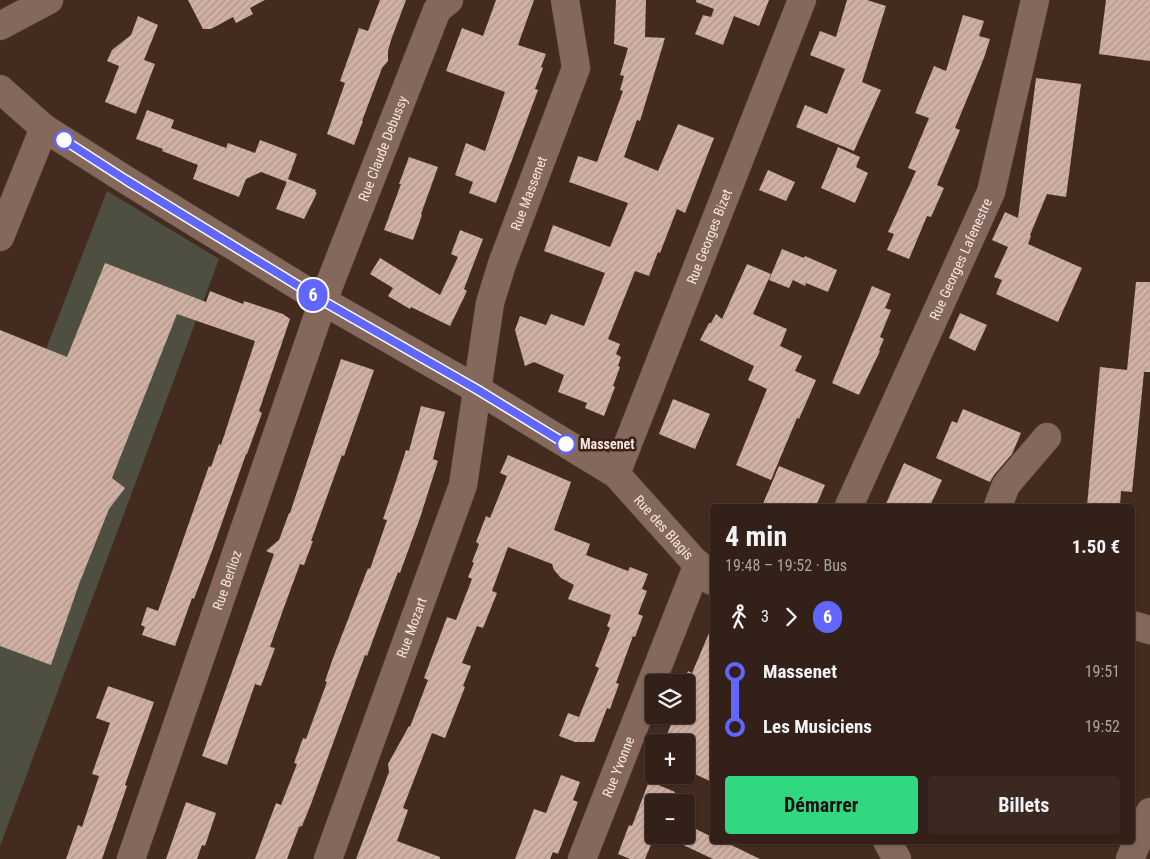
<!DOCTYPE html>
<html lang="fr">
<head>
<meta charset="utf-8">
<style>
  body { margin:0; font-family:"Roboto Condensed",sans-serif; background:#3b2821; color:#f1f3f6; height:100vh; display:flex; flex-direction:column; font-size:19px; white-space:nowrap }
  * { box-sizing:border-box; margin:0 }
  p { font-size:16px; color:#a9a3a2 }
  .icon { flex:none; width:28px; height:28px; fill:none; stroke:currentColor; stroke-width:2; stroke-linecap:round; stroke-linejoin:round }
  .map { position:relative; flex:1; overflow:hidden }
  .details { position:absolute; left:710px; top:504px; width:425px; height:340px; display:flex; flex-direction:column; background:#332018; border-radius:5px; box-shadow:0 1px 4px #0004,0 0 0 1px #4e3e37 }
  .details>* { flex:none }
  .badge { padding:0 10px; border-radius:16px; font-size:18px; line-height:32px }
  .tools { position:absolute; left:645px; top:674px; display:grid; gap:10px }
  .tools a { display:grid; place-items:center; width:50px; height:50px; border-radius:5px; background:#332018; box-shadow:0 1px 4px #0004,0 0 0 1px #4e3e37; font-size:25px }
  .map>.badge { position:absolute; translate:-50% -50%; box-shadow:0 0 0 2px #fff }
  .legs { display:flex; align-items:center; gap:8px; height:55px; padding:0 15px; font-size:16px }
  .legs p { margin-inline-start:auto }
  .summary { display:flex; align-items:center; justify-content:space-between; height:85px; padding:0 15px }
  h1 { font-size:28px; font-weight:700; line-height:38px }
  .button { display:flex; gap:10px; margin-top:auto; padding:10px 15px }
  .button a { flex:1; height:58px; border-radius:5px; background:#31d882; color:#111; font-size:20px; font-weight:700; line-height:58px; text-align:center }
  .button a+a { background:#3b2821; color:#f1f3f6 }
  ul { padding:0 15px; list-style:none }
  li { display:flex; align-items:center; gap:18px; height:55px; font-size:19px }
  li i { display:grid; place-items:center; width:8px; height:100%; margin:0 6px; background:currentColor }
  li i::after { content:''; width:12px; height:12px; margin:-6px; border:4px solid; border-radius:50%; background:#332018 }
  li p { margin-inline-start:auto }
  li:first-child i { background:linear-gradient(#0000 50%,currentColor 0) }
  li:last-child i { background:linear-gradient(currentColor 50%,#0000 0) }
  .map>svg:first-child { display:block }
</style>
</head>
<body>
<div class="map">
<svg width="1150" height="859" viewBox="0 0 1150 859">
  <defs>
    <pattern id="building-hatch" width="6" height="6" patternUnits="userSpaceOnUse" patternTransform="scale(1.25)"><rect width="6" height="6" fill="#d0b0a3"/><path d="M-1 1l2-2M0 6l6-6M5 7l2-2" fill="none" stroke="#ae958b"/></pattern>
  </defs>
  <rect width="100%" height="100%" fill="#442b20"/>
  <path fill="#4e4f40" d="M 107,191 L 219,259 L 0,846 L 0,468 Z"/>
  <path fill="url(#building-hatch)" d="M 188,0 L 265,0 L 250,8 L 253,14 L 236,23 L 233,17 L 211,29 L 203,29 Z
    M 380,0 L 406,0 L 391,40 L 388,51 L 388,61 L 382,68 L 362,121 L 363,121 L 354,145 L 327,134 L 345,83 L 340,81 L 359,28 L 368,31 Z
    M 496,0 L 534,0 L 518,45 L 546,54 L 541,67 L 543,68 L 535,89 L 538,90 L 496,203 L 469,193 L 473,182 L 455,175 L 466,143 L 485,151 L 505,92 L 446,71 L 462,28 L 483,36 Z
    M 616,0 L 646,0 L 645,37 L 665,38 L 640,121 L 637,120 L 624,157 L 658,171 L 678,124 L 714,138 L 685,213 L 677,209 L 660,253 L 658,252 L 649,276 L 635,271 L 608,339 L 620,344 L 616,354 L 621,357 L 618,366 L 620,367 L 613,386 L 615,387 L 604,416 L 585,408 L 587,403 L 558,392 L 564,375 L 534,362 L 525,366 L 515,330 L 520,316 L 546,325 L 551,314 L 584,326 L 605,273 L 544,251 L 553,225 L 610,247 L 628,203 L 569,182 L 578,156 L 597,162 L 623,91 L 620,90 L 624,76 L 620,75 L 628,48 L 614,44 Z
    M 696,0 L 769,0 L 759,26 L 734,16 L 723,45 L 695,34 L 703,15 L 711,17 L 714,9 L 696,2 Z
    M 847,0 L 867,0 L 886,6 L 862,82 L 881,90 L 854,151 L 796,127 L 805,105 L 827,114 L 845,69 L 810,55 L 820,31 L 836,37 Z
    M 1106,0 L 1150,0 L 1150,61 L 1099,54 Z
    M 963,15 L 984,21 L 979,36 L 990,39 L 984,58 L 955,128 L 960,130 L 937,185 L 944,188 L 931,217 L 927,216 L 909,259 L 887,250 L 894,234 L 888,232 L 916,171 L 908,168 L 929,118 L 915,113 L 934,66 L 946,71 Z
    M 138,16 L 158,25 L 144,60 L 155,64 L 136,114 L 105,102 L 119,66 L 107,61 L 112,50 L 131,35 Z
    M 1036,78 L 1081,84 L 1066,197 L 1047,194 L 1030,235 L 1031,236 L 1028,244 L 1082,268 L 1058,322 L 996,294 L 1002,280 L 994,277 L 1008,247 L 992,240 L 1005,212 L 1018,218 Z
    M 147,110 L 174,120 L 171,128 L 226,148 L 228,143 L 255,153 L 260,140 L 297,154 L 287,182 L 261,172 L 246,179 L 239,197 L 193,179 L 198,165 L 162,151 L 163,149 L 136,139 Z
    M 838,147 L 860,157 L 856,167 L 868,173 L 855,203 L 821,188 Z
    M 409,157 L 438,167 L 421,214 L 422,215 L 413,240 L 384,230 L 401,184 L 399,184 Z
    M 768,170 L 795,182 L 786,201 L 759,190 Z
    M 288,179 L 316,190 L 315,192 L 317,193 L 304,219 L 276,209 Z
    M 460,230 L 483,239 L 464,289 L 467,291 L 450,326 L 411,307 L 410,309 L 388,296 L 393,288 L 370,274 L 380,258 L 440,295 L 458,257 L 451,254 Z
    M 782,249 L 804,258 L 805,256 L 837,270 L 828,292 L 806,283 L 805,286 L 793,280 L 789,288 L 769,280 Z
    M 105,263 L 206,302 L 210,291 L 243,304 L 244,301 L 283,314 L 290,319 L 259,411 L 262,413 L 247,454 L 246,454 L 212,551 L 194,599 L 192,598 L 175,646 L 142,635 L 145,627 L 141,625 L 147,607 L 158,611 L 209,466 L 211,467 L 219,444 L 221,445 L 255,341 L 177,314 L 112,478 L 125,488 L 109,509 L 79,584 L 51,665 L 0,646 L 0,330 L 67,357 Z
    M 747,264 L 771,274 L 753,314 L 787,329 L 780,346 L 802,356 L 795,371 L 816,380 L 799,419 L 797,418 L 771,480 L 736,465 L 767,389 L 748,380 L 754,366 L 700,340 L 709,323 L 711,323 L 716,314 L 722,319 Z
    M 1136,282 L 1150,282 L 1150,372 L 1144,372 L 1132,492 L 1121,491 L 1120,506 L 1087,506 L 1100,367 L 1127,370 Z
    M 872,286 L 891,294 L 885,308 L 891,310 L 880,337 L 884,339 L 879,350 L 880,351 L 859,395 L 832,383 Z
    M 960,313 L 987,325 L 975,351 L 949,338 Z
    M 341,359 L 374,370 L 344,456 L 342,455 L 311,541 L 313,541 L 304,565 L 300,564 L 283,610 L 270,647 L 275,648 L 261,686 L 255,684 L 227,765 L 202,756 L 274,554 L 266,551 L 279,540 L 289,513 L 290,513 Z
    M 673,399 L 710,414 L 695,449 L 659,434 Z
    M 421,406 L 445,412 L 433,459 L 438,461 L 420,518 L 400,573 L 398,572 L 367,656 L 365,655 L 311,804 L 302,826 L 299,827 L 287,859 L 255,859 L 276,803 L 281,805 L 297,764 L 294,763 L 303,738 L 306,739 L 327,682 L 325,681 L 333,658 L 368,568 L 370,569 L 387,520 L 383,519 L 396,481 L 406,450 L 409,451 Z
    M 963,409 L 1021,433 L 1012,454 L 994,475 L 990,482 L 936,458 L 952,421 L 957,423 Z
    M 508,455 L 571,482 L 554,530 L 590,544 L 586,555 L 628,571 L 630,567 L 648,574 L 642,589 L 647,591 L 638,614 L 643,616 L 635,637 L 633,636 L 616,683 L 619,684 L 610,709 L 607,708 L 594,742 L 575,742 L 559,736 L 568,713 L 579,717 L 599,668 L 595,666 L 610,628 L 607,626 L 611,615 L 568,599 L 574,585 L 561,578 L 554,570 L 552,564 L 508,547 L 492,591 L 497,593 L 483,628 L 477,626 L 462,663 L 471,666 L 463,686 L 465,687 L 445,738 L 432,733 L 403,808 L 408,810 L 397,841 L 440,857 L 440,859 L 356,859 L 389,772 L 388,764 L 409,726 L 410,727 L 428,680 L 424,678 L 447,617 L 456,620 L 472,579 L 468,577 L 474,563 L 472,562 L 479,544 L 476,542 L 486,516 L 490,518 L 507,476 L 500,473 Z
    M 904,463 L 942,480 L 930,506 L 885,506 Z
    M 779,466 L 825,485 L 816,506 L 762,506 Z
    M 712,626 L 712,782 L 686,770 L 686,742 L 664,742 L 674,717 L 670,715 L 686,715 L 686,682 L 683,682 L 688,671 L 692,673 Z
    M 108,686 L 154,702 L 125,785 L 127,786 L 102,859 L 66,859 L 78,825 L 82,827 L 99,776 L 92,774 L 110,723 L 96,718 Z
    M 561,775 L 580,782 L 573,800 L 578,802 L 558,854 L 553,852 L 550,859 L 515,859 L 534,809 L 546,813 Z
    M 649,781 L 675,792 L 671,802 L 654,802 L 655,835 L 645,859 L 630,859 L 618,854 L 629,825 L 632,826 Z
    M 186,802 L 216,813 L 205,846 L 202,845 L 197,859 L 166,859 Z
    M 686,824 L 712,837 L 712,841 L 723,841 L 760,859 L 713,859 L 662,835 L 686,835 Z"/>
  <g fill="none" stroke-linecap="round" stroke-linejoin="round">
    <g stroke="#5e4a40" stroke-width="29">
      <g id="minor">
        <path d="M 0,26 L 49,0"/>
        <path id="s1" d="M 0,89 L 44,128 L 126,180 L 323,301 L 478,390 L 616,474 L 712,581"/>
        <path d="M 0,237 L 44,128"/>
        <path id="s2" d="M 616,474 L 802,0"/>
        <path id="s3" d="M 849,506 L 991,192 L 1035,0"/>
        <path d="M 998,506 L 1006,485 L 1047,437"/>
        <path d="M 1132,625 L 1150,630"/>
        <path d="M 887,841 L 897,859"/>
        <path id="s4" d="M 131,859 L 323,301 L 437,10 L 449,0"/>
        <path id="s5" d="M 328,859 L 463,485 L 490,303 L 502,264 L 576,68 L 565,0"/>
        <path id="s6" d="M 582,859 L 698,564"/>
        <path d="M 1130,859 L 1150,812"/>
      </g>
    </g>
    <use href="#minor" stroke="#84685b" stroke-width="28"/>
  </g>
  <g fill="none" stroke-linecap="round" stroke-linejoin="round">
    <g stroke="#fff" stroke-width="11">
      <path id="line-1" d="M 64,140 L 126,180 L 323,301 L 478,390 L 566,444"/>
    </g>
    <use href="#line-1" stroke="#6166ff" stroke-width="8"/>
  </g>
  <g fill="#fff" stroke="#6166ff" stroke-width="2.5">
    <circle cx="64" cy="140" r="9"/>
    <circle cx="566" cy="444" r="9"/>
  </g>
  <g text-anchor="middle" stroke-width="5" stroke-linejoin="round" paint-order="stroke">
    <g font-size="14" fill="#f6e5de" stroke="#392217">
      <text dy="5" stroke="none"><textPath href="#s4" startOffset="754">Rue Claude Debussy</textPath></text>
      <text dy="5" stroke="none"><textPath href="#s5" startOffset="698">Rue Massenet</textPath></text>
      <text dy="5" stroke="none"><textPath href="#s2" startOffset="255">Rue Georges Bizet</textPath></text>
      <text dy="5" stroke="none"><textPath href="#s3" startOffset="271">Rue Georges Lafenestre</textPath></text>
      <text dy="5" stroke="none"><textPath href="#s1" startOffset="799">Rue des Blagis</textPath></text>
      <text dy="5" stroke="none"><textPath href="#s4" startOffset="295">Rue Berlioz</textPath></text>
      <text dy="5" stroke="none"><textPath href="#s5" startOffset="246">Rue Mozart</textPath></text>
      <text dy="5" stroke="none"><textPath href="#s6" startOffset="99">Rue Yvonne</textPath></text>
    </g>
    <g font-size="14" font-weight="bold" fill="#f6e5de" stroke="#392217" text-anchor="start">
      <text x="580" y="449">Massenet</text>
    </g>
  </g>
</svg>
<div class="tools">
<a><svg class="icon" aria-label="layers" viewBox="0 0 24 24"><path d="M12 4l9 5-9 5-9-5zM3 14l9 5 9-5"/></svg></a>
<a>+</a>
<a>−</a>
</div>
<b class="badge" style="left:313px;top:295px;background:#6166ff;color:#fff">6</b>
<section class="details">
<div class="summary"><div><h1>4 min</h1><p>19:48 – 19:52 · Bus</p></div><b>1.50 €</b></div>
<div class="legs"><svg class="icon" aria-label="walk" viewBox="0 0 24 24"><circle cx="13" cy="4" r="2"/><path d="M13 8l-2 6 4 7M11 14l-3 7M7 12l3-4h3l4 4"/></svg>3<svg class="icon" aria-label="forward" viewBox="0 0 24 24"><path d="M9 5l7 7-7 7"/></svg><b class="badge" style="background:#6166ff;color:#fff">6</b></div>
<ul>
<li><i style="color:#6166ff"></i><b>Massenet</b><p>19:51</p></li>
<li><i style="color:#6166ff"></i><b>Les Musiciens</b><p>19:52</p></li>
</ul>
<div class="button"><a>Démarrer</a><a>Billets</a></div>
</section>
</div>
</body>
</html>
